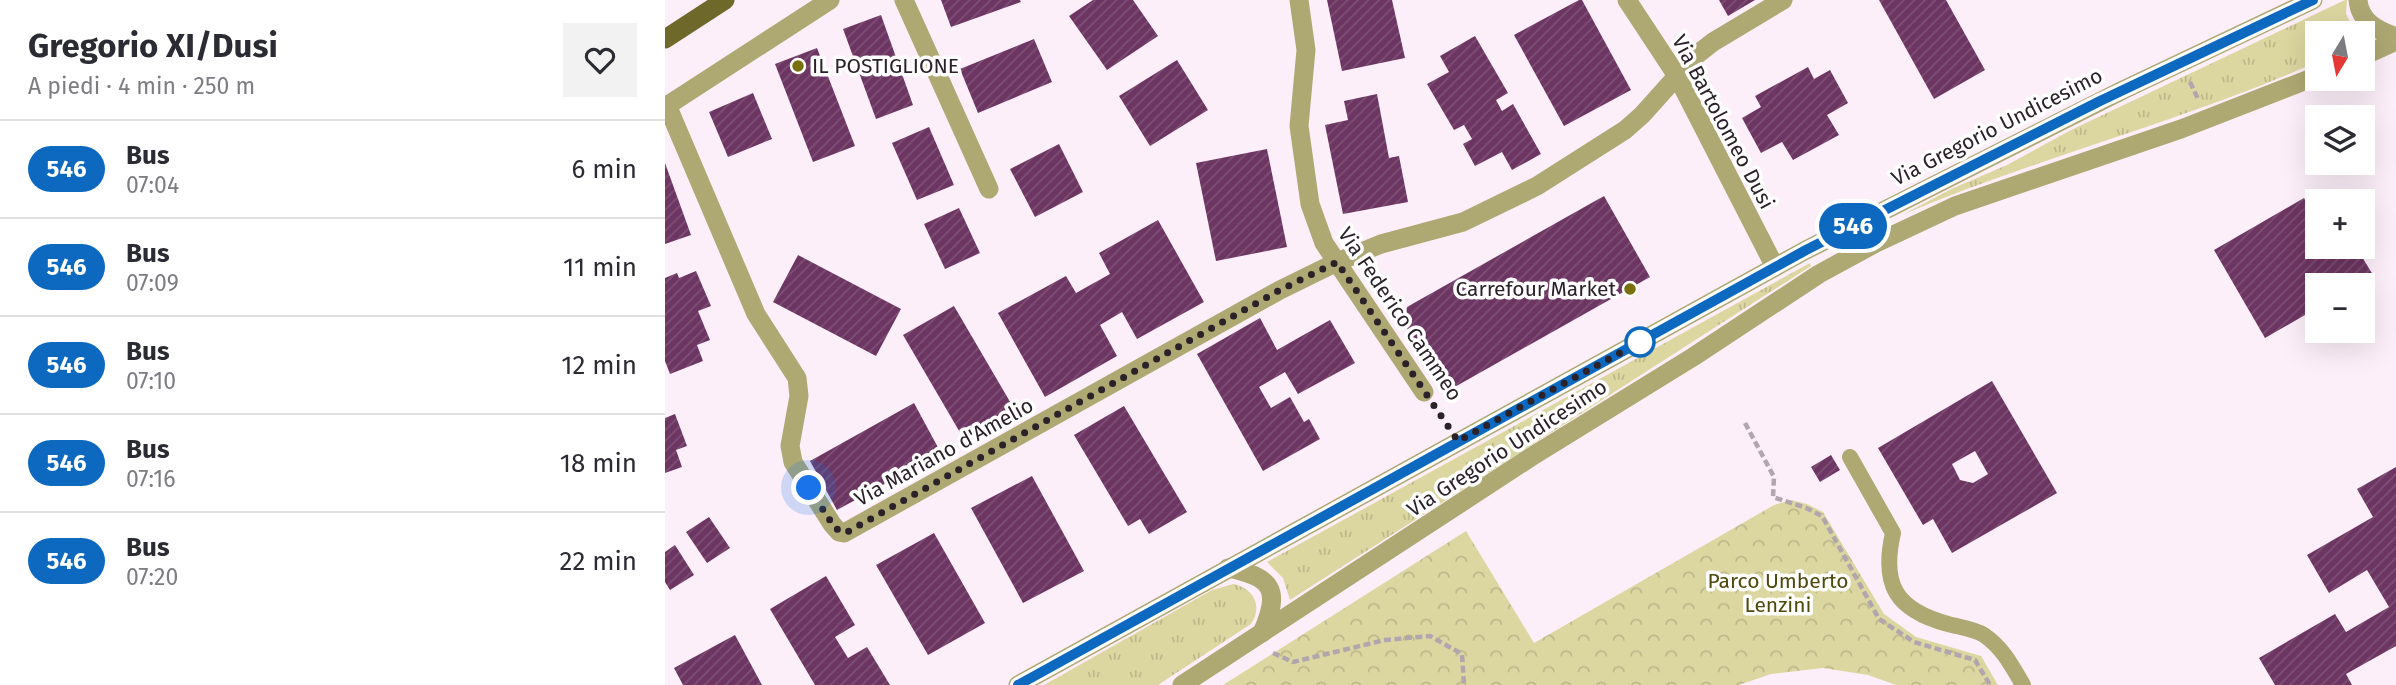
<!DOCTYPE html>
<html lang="it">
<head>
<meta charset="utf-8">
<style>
  body { margin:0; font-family:"Fira Sans",sans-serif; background:#f2f2f3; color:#2b2b33; height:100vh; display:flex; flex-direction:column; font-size:26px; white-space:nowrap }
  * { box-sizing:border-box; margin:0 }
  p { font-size:23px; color:#7c7c81 }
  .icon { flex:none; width:38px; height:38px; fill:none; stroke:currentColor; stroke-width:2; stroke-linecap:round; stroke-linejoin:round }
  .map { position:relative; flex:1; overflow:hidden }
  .details { display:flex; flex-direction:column; background:#fff; width:665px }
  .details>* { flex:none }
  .badge { padding:0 14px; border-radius:23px; font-size:24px; line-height:46px }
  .needle { width:46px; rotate:190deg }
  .controls { position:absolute; left:1640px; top:21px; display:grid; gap:14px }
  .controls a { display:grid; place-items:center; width:70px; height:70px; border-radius:0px; background:#fff; box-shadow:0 7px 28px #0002; font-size:35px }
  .you { position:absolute; width:35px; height:35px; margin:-18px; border:5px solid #fff; border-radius:50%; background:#1a73e8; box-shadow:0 0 0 10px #1a73e833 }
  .map>.badge { position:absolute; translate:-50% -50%; box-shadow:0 0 0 4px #fff }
  .round { display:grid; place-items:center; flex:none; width:74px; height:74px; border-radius:0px; background:#f2f2f3 }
  .overview { display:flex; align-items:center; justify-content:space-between; height:119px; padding:0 28px }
  h1 { font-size:33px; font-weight:700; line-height:52px }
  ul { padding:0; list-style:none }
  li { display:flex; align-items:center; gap:21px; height:98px; padding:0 28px; border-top:2px solid #e1e1e2 }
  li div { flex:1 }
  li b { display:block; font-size:26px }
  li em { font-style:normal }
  li .badge { min-width:77px; font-weight:700; text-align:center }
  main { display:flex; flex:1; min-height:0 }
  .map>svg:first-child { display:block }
</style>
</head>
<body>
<main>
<section class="details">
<div class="overview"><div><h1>Gregorio XI/Dusi</h1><p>A piedi · 4 min · 250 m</p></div><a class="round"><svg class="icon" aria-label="heart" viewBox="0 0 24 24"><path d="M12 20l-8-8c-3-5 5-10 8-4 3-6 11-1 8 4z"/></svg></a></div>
<ul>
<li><span class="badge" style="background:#0c69bf;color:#fff">546</span><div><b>Bus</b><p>07:04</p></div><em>6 min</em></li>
<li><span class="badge" style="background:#0c69bf;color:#fff">546</span><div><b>Bus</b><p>07:09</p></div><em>11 min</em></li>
<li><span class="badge" style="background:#0c69bf;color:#fff">546</span><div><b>Bus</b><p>07:10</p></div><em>12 min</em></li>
<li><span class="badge" style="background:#0c69bf;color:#fff">546</span><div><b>Bus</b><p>07:16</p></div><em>18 min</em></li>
<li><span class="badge" style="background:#0c69bf;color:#fff">546</span><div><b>Bus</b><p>07:20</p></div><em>22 min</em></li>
</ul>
</section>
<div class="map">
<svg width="1731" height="685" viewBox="0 0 1731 685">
  <defs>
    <pattern id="grass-tufts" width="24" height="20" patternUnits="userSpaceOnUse" patternTransform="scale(1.75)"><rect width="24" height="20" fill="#dcd7a0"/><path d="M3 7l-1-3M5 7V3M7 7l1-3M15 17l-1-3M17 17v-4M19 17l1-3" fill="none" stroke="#bdb88a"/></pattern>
    <pattern id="park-crowns" width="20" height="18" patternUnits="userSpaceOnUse" patternTransform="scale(1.75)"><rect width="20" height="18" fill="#dcd7a0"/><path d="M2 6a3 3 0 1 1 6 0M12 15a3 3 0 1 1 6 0" fill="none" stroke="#bdb88a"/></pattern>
    <pattern id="building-hatch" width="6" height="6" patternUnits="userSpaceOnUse" patternTransform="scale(1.75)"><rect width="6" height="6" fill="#6d3562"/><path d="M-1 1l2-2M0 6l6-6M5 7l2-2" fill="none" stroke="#7d5075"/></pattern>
  </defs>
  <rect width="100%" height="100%" fill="#fdeff9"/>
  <path fill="url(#grass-tufts)" d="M 1680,0 L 1682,0 L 1681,14 L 1691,33 L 1652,33 L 1652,62 C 1517,122 1373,157 1237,215 L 1286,189 L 1342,165 L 1406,130 Z
    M 1145,263 L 1146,266 L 625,600 L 618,578 L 602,562 Z
    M 568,584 C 589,588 598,606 586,624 L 493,685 L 379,685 L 547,590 Z"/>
  <path fill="url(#park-crowns)" d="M 1126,500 L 1142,504 L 1158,512 L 1219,614 L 1251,637 L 1316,656 L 1333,685 L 1231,685 L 1203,675 L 1158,668 L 1106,674 L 1074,685 L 558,685 L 801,531 L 869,643 L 1109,505 Z"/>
  <path fill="url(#building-hatch)" fill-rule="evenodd" d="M 276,0 L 355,0 L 356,2 L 286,27 Z
    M 428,0 L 468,0 L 493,36 L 442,70 L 404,16 Z
    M 662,0 L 727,0 L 740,58 L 677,71 Z
    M 914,0 L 917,0 L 966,90 L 899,126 L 849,35 Z
    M 1054,0 L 1090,0 L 1063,16 Z
    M 1214,0 L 1281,0 L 1320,70 L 1269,99 Z
    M 216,15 L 248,105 L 211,119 L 178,29 Z
    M 810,36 L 843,93 L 831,100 L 837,111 L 848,104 L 876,154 L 847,170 L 837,152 L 810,166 L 798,144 L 807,139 L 799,125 L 789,130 L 762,84 L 784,72 L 775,56 Z
    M 369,39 L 387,82 L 313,113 L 295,69 Z
    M 152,48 L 190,146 L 148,162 L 110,64 Z
    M 512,60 L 543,110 L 485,146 L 454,96 Z
    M 1143,67 L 1149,79 L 1165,70 L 1183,103 L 1162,115 L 1174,135 L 1128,160 L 1117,142 L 1096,153 L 1077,118 L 1096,107 L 1090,96 Z
    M 88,93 L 107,139 L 63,157 L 44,112 Z
    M 712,94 L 724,158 L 734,156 L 743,202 L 678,214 L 660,125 L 683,120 L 679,101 Z
    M 264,127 L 289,185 L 252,200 L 227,143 Z
    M 394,144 L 418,192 L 370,217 L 345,169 Z
    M 602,149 L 622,247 L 551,261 L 531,163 Z
    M 0,163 L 26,235 L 0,244 Z
    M 939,196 L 985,277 L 779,393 L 739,323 L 742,307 Z
    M 1639,198 L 1652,221 L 1652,247 L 1667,247 L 1673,257 L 1691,247 L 1708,275 L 1691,285 L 1652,285 L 1652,308 L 1600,338 L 1549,250 Z
    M 294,208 L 315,253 L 280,269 L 259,224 Z
    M 493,220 L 539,302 L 472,339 L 457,312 L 435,325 L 452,356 L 380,397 L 333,313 L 401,276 L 411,293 L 445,274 L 434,253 Z
    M 133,255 L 236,309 L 211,356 L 108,302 Z
    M 31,271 L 46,306 L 33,311 L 45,340 L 32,345 L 38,361 L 5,374 L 0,361 L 0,278 L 12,273 L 14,278 Z
    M 289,306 L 351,412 L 300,441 L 238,335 Z
    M 595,318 L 612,350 L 665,320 L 690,363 L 633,394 L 620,372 L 594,387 L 606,408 L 625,397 L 639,422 L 644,419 L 655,439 L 598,471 L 532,354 Z
    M 1327,381 L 1392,493 L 1287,553 L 1268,519 L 1258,525 L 1213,448 ZM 1310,451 L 1323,474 L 1308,483 L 1295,480 L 1287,464 Z
    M 249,403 L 276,453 L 172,510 L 145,461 Z
    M 459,406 L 522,512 L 484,534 L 475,519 L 463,526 L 409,435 Z
    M 10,414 L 22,446 L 11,450 L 17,467 L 0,473 L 0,418 Z
    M 1166,455 L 1175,470 L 1155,482 L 1146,467 Z
    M 1731,467 L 1731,646 L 1681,674 L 1687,685 L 1610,685 L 1594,658 L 1670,614 L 1681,632 L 1724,607 L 1702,570 L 1664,593 L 1642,555 L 1708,517 L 1692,489 Z
    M 367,476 L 419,571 L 358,603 L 306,508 Z
    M 44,517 L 65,548 L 42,563 L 21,532 Z
    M 269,533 L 320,623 L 263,655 L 211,565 Z
    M 10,545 L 29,575 L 5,590 L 0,582 L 0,552 Z
    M 161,576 L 190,625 L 170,637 L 183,658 L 202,647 L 225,685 L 150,685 L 105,609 Z
    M 70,635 L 97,685 L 18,685 L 9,668 Z"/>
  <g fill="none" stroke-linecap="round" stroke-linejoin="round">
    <path stroke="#b1a5ae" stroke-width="4.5" stroke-dasharray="7 3.5" stroke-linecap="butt" d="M 1525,82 L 1533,99
      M 1080,423 L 1109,477 L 1108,497 L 1141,508 L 1157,516 L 1214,619 L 1249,642 L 1310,660 L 1325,685
      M 608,653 L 628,662 L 720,640 L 765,636 L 797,654 L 799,685"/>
    <path stroke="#aea873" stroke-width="16" d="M 1185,457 L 1228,533 C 1216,585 1231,610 1283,624 C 1294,627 1309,629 1319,635 C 1338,648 1347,666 1358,685"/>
    <path stroke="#aea873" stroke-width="19" d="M 239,0 L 324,189
      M 634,0 L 641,50 L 634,126 L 645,204 L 659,243 L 759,392
      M 962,0 L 1012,76 L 1110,267
      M 1693,0 C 1695,22 1712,30 1731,37
      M 2,105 L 91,314 L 132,378 L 134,396 L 125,446 L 128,462 L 167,524 L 174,532 L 179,533 L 615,290 L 672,262 L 716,244 L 798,222 L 872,186 L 960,130 L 977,115 L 1029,57 L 1048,42 L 1118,0
      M 0,107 L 165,0
      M 563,568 C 608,577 616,590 597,633"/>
    <path stroke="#aea873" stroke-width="19" d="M 1698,56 L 1731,41
      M 353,685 L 1141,250 L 1458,90 L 1648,0
      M 517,685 L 866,457 L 1028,357 L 1154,274 L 1209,244 L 1290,206 L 1516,129 L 1652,76"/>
    <path stroke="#6e682b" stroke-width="19" d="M 0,39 L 60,0"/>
  </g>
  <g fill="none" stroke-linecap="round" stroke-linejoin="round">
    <g stroke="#fff" stroke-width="16">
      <path id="line" d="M 353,685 L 1141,250 L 1435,101 L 1648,0"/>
    </g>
    <use href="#line" stroke="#0c69bf" stroke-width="10"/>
    <path stroke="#2b2229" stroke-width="7" stroke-dasharray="0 12.6" d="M 144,488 L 170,528 L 179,533 L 184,531 L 615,290 L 672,262 L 793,441 L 975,342"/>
  </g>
  <g fill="#796f0e" stroke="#fff" stroke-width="2.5">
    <circle cx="133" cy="66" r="7"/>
    <circle cx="965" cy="289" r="7"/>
  </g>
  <circle fill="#fff" stroke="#0c69bf" stroke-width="3.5" cx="975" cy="342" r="14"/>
  <g text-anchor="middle" stroke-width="7" stroke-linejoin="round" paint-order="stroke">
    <g font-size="21" fill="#2b2229" stroke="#fff" text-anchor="start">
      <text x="147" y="73">IL POSTIGLIONE</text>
      <text x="951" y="296" text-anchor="end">Carrefour Market</text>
    </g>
    <g font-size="21" fill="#2b2229" stroke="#fff">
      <text transform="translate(1058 122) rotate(62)" y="7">Via Bartolomeo Dusi</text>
      <text transform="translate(1332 127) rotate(-27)" y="7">Via Gregorio Undicesimo</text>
      <text transform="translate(735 314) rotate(56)" y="7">Via Federico Cammeo</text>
      <text transform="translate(842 448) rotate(-33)" y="7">Via Gregorio Undicesimo</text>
      <text transform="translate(279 452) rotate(-29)" y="7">Via Mariano d'Amelio</text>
    </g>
    <g font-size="21" fill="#4f490b" stroke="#fff">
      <text x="1113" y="588">Parco Umberto<tspan x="1113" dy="24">Lenzini</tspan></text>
    </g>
  </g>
</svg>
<div class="controls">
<a><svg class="needle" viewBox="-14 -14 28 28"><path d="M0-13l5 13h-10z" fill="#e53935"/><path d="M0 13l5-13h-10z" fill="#7c7c81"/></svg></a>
<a><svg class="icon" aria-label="layers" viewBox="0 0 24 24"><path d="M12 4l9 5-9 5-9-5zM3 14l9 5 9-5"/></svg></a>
<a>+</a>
<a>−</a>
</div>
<div class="you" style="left:144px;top:488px"></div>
<b class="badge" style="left:1188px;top:226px;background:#0c69bf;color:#fff">546</b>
</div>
</main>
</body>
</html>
